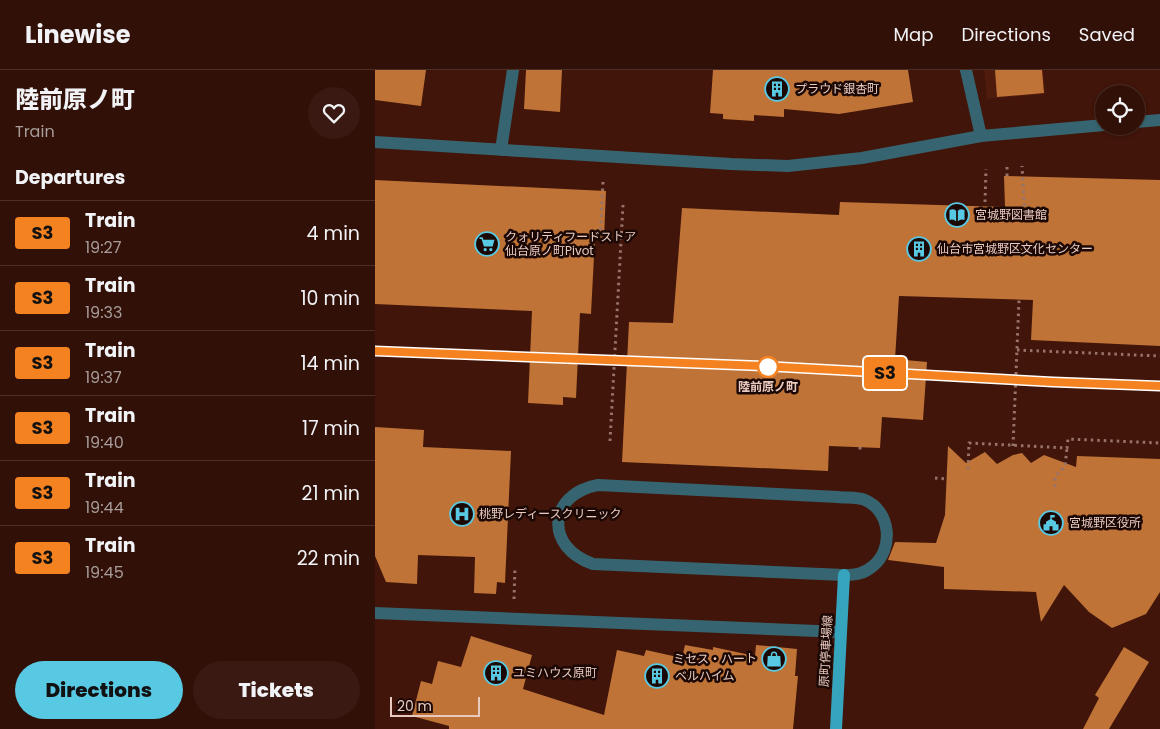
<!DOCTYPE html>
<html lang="en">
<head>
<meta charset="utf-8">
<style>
  body { margin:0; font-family:Poppins,"Noto Sans JP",sans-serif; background:#391911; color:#f1f3f6; height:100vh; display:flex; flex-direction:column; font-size:19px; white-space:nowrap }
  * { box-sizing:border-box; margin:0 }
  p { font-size:16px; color:#a89d9b }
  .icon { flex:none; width:28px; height:28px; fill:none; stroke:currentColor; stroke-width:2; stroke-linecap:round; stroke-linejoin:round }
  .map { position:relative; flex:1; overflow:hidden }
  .panel { display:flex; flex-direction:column; background:#311007; width:375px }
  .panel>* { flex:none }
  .badge { padding:0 10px; border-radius:4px; font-size:18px; line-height:32px }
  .buttons { position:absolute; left:720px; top:15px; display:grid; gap:10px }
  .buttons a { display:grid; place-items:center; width:50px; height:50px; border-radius:50%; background:#311007; box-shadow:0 1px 4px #0004,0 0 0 1px #4c3028; font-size:25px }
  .scale { position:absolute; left:15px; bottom:12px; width:90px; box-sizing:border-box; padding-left:5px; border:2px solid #e8cac1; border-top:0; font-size:14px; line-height:18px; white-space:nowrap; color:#e8cac1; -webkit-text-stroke:4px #1b0804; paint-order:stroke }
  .map>.badge { position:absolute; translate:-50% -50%; box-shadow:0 0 0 2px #fff }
  h2 { padding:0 15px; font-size:19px; line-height:45px }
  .round { display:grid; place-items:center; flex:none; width:52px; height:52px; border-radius:26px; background:#391911 }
  .head { display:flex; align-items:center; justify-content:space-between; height:85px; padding:0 15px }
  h1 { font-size:24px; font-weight:800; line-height:38px }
  .action { display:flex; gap:10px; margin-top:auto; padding:10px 15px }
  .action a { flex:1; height:58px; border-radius:30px; background:#58c9e3; color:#111; font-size:20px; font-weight:800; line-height:58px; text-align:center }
  .action a+a { background:#391911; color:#f1f3f6 }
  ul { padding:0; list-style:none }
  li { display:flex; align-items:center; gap:15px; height:65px; padding:0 15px; border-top:1px solid #4c3028 }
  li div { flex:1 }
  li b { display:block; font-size:19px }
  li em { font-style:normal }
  li .badge { min-width:55px; font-weight:700; text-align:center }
  header { display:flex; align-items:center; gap:30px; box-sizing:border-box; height:70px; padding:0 25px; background:#311007; border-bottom:1px solid #4c3028 }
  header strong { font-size:24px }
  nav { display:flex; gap:28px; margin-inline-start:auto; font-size:18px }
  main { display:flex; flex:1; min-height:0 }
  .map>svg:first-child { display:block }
</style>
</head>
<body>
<header>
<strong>Linewise</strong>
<nav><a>Map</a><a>Directions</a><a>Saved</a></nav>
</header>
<main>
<section class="panel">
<div class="head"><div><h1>陸前原ノ町</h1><p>Train</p></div><a class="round"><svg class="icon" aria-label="heart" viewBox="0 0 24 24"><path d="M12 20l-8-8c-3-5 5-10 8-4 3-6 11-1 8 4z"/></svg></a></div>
<h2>Departures</h2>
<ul>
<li><span class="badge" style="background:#f58220;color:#111">S3</span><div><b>Train</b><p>19:27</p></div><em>4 min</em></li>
<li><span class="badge" style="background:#f58220;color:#111">S3</span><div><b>Train</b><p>19:33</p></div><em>10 min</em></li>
<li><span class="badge" style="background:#f58220;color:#111">S3</span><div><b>Train</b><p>19:37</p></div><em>14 min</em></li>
<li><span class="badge" style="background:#f58220;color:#111">S3</span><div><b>Train</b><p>19:40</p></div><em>17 min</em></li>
<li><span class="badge" style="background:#f58220;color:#111">S3</span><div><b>Train</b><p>19:44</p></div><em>21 min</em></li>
<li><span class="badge" style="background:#f58220;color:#111">S3</span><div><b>Train</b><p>19:45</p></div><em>22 min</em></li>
</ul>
<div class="action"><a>Directions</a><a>Tickets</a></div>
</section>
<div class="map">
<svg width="785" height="659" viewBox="0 0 785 659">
  <rect width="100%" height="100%" fill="#411509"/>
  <path fill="#4f1b0c" d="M 609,0 L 668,0 L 670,24 L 612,29 Z"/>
  <path fill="#bf7337" d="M 0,0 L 51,0 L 46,36 L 0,30 Z
    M 151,0 L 187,0 L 185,42 L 149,39 Z
    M 338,0 L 533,0 L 538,32 L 464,44 L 409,39 L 409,47 L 379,45 L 379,51 L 348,49 L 348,44 L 335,43 Z
    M 620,0 L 667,0 L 669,23 L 622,27 Z
    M 629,106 L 785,110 L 785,276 L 656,270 L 658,230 L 524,226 L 520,289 L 552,292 L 548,350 L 507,347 L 505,378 L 454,376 L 453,401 L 247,392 L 254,252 L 298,253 L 307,138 L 464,145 L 465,132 L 630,137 Z
    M 0,110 L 231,121 L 229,168 L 220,167 L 216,244 L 205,243 L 201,328 L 188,327 L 188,335 L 153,333 L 157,241 L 0,234 Z
    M 0,357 L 49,360 L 48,377 L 136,381 L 130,513 L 122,512 L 121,524 L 99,523 L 100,487 L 43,485 L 42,514 L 11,512 L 0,486 Z
    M 573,376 L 591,393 L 610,382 L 622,394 L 638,385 L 647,383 L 656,393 L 669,385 L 701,397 L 702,386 L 785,389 L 785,522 L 771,544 L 737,558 L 714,542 L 689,515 L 666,552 L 661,522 L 569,519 L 569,497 L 513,490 L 520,472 L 561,473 L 570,445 Z
    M 96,566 L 157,585 L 148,619 L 229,645 L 242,580 L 269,586 L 271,580 L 307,588 L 310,575 L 338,580 L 338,577 L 380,586 L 381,575 L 422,579 L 420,606 L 423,606 L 418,659 L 74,659 L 74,656 L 37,646 L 46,611 L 57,614 L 63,591 L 86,597 Z
    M 749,577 L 774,592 L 734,659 L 708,659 L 724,628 L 720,625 Z"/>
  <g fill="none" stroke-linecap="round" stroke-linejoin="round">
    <path stroke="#987369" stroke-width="3" stroke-dasharray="2.5 4" stroke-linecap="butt" d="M 632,97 L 632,106
      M 228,112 L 225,169 L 246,170
      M 610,132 L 611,99
      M 634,145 L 650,146 L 647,96
      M 642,280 L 785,286
      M 235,371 L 248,135
      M 638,376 L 644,230
      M 485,377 L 485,381
      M 593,399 L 594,373 L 692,378 L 693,369 L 785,373
      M 560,408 L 571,409
      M 680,417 L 680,407 L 690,396 L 692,378
      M 139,529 L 140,497"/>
    <path stroke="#366571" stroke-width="12" d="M 591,0 L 606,66
      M 761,52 L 785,50
      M 0,72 L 356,94 L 413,96 L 487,88 L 606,66 L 729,55
      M 126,80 L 138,0
      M 223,415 L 463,427 C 471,428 483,427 490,430 C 516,441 519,479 498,496 C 489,504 480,505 469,505 L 218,494 C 169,477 173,424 223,415 Z
      M 0,543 L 466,562"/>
    <path stroke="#36a4bd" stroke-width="12" d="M 461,659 L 469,505"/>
  </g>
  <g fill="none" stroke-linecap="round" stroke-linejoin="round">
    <g stroke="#fff" stroke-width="11">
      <path id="line" d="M 0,281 L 388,296 L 678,312 L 785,316"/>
    </g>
    <use href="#line" stroke="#f58220" stroke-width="8"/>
  </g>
  <defs>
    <g id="building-ring" transform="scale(1.25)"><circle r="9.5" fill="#1b0804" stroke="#58c9e3" stroke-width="1.5"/><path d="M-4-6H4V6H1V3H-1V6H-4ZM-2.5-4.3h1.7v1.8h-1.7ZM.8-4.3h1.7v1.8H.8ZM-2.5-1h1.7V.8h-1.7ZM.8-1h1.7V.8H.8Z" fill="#58c9e3"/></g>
    <g id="library-ring" transform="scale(1.25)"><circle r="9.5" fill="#1b0804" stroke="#58c9e3" stroke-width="1.5"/><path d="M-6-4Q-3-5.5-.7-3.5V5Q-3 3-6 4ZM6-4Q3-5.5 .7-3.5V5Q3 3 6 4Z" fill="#58c9e3"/></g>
    <g id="supermarket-ring" transform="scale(1.25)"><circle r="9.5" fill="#1b0804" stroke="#58c9e3" stroke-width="1.5"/><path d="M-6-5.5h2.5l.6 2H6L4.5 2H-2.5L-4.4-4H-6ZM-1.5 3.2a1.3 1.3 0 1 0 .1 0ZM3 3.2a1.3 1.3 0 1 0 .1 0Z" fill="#58c9e3"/></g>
    <g id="hospital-ring" transform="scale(1.25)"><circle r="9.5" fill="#1b0804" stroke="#58c9e3" stroke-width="1.5"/><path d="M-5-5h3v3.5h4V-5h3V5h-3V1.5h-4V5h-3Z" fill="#58c9e3"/></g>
    <g id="civic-ring" transform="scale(1.25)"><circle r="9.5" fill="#1b0804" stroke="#58c9e3" stroke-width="1.5"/><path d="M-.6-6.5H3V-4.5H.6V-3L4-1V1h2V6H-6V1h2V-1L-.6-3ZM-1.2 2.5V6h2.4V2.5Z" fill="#58c9e3"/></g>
    <g id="shop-ring" transform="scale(1.25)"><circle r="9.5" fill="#1b0804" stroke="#58c9e3" stroke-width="1.5"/><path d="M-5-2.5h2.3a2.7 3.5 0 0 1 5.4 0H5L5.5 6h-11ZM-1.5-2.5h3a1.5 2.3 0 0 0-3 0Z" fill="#58c9e3"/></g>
  </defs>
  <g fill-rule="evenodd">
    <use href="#building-ring" x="402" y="19"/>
    <use href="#library-ring" x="582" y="145"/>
    <use href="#supermarket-ring" x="112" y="174"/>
    <use href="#building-ring" x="544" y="179"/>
    <use href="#hospital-ring" x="87" y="444"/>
    <use href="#civic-ring" x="676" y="453"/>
    <use href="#shop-ring" x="399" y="589"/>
    <use href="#building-ring" x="121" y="603"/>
    <use href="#building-ring" x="282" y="606"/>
  </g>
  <circle fill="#fff" stroke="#f58220" stroke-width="2.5" cx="393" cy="297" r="10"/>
  <g text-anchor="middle" stroke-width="5" stroke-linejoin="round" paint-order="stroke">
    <g font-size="12" fill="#e8cac1" stroke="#1b0804" text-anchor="start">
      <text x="420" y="23">プラウド銀杏町</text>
      <text x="600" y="149">宮城野図書館</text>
      <text x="130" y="171">クォリティフードストア<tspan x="130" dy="14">仙台原ノ町Pivot</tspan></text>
      <text x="562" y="183">仙台市宮城野区文化センター</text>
      <text x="104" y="448">桃野レディースクリニック</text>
      <text x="694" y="457">宮城野区役所</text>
      <text x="382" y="593" text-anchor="end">ミセス・ハート</text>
      <text x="138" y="607">ユミハウス原町</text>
      <text x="300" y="610">ベルハイム</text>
    </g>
    <g font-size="12" font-weight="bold" fill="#e8cac1" stroke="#1b0804">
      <text x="393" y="321">陸前原ノ町</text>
    </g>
    <g font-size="12" fill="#e8cac1" stroke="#1b0804">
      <text transform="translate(451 581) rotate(-87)" y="4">原町停車場線</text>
    </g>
  </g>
</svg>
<div class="buttons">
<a><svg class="icon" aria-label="locate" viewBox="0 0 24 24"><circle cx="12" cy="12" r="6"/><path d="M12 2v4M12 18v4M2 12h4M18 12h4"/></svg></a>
</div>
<div class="scale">20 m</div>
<b class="badge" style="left:510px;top:303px;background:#f58220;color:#111">S3</b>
</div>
</main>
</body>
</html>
